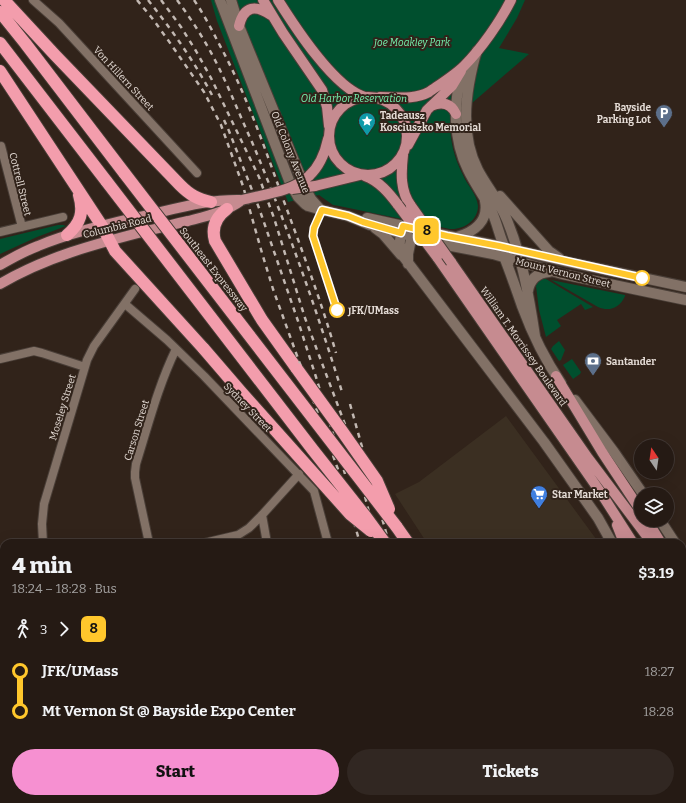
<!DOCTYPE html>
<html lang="en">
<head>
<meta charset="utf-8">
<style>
  body { margin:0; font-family:Bitter,serif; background:#312722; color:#f1f3f6; height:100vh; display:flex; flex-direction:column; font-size:15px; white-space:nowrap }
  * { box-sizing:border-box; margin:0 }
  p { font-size:13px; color:#a3a1a0 }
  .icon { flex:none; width:22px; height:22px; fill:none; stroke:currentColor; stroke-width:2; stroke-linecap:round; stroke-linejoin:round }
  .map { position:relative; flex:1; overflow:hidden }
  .sheet { position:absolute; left:0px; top:539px; width:686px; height:264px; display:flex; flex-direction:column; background:#251a14; border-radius:12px 12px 0 0; box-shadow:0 4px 16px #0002,0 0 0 1px #423834 }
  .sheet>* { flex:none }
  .badge { padding:0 8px; border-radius:6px; font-size:14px; line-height:26px }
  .needle { width:26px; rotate:347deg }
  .buttons { position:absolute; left:634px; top:439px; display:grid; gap:8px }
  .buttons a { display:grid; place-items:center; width:40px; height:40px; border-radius:50%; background:#251a14; box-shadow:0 4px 16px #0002,0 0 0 1px #423834; font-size:20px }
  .map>.badge { position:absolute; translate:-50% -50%; box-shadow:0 0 0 2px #fff }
  .legs { display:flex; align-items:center; gap:6px; height:44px; padding:0 12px; font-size:13px }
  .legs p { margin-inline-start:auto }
  .headline { display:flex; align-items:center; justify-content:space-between; height:68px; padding:0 12px }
  h1 { font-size:22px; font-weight:800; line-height:30px }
  .primary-button { display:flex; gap:8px; margin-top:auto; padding:8px 12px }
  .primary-button a { flex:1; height:46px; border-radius:24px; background:#f690d1; color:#111; font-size:16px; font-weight:800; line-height:46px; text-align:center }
  .primary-button a+a { background:#312722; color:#f1f3f6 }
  ul { padding:0 12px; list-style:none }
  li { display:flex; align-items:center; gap:14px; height:40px; font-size:15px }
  li i { display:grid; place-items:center; width:6px; height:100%; margin:0 5px; background:currentColor }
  li i::after { content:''; width:10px; height:10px; margin:-5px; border:3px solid; border-radius:50%; background:#251a14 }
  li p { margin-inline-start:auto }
  li:first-child i { background:linear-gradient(#0000 50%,currentColor 0) }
  li:last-child i { background:linear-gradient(currentColor 50%,#0000 0) }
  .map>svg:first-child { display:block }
</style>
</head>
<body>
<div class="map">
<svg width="686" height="803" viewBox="0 0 686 803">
  <rect width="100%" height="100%" fill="#31231a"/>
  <path fill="#3b2f22" d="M 506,416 L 599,543 L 427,543 L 395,494 L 419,482 Z
    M 686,705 L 686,803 L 555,803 L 560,799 L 682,799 L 682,708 Z"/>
  <path fill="#004f2e" d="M 211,0 L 525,0 L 517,18 L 499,48 L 529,54 L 450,122 C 450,140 454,158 463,175 C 467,185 477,194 478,206 C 478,220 464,230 450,229 L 339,206 L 333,205 L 319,195 L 288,202 L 217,21 Z
    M 58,225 L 63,225 L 66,226 L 37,237 L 0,254 L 0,239 Z
    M 543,279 L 546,279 L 593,307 L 585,310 L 581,304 L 557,320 L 561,326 L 546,337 L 539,310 L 536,286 L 538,282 Z
    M 551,280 L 625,295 L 625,296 C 620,308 609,312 598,307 Z
    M 559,341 L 565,350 L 561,360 L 559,361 L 551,349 L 553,346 Z
    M 572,359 L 581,372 L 580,374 L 573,379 L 563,365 Z
    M 0,724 L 4,724 L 4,769 L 0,769 Z"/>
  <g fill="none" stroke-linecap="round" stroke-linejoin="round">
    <g stroke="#493e37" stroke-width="10">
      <path id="minor" d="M 33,0 L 59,23 L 197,173
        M 1,146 L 22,227
        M 0,232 L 63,217
        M 125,304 L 167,340 L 204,376 L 314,491 L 328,543
        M 0,359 L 34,351 L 42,353 L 85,367
        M 262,515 L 267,543
        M 43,543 L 42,524 L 44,504 L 87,360 L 94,346 L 135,289
        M 149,543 L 135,478 L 135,472 L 136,464 C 148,426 158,386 176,349
        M 204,543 L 238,535 L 249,528 L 262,515 L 299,474
        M 0,560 L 4,584
        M 0,608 L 4,606
        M 0,778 L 4,778
        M 387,799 L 388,803"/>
    </g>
    <g stroke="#493e37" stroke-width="12">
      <path id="tertiary" d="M 220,0 L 290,183 L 298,197 L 305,204 L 308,206 L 322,210 L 348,216 L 370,225 L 441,244 L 493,254 L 562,274 L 686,300
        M 231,0 L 239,26 L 306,190 L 311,199 L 320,209
        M 477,51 C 473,62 471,73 469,84 C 464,113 464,143 478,170 C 487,187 500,202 507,220 C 522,257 529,296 535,336
        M 462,72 C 453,103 453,140 468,170 C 475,185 485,197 492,212 C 498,225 500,240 507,252
        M 500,196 L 549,251 L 559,258
        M 367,218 L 408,227
        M 403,226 C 401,236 397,245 403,256 L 544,442 L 598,518 L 612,543
        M 375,228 L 383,234 L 401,255
        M 424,231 L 499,246 L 568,262 L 686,287
        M 457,237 C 474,232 489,221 485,201
        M 503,254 C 510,271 516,289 522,306 C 532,333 545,360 561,383
        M 408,264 L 408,254 L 413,230
        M 528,291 C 530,279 537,273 549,272
        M 575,400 L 614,452 L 643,494
        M 660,520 L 675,543
        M 682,554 L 686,561
        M 682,635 L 686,641"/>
    </g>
    <g stroke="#493e37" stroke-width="12">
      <path id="primary" d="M 263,0 L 283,33 L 322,90 L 327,107 L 329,126
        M 278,0 C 295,27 334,88 365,97
        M 239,26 C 244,5 256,5 271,15
        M329 136a39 39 0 1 1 78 0a39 39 0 1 1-78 0Z
        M 380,97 C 396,97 414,100 429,92 C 439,85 455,75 464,66 C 481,49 500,22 511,0
        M 431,106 C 442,101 451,103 456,114
        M 408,145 L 427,110 L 452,86 L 461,71
        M 403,155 C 401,173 400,191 411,206
        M 309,176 C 320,166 325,153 328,139
        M 365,176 C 379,181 389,193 398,205
        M 315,186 L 360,175
        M 437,257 L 601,493 L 633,543
        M 451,262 L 588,458 L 652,543
        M 0,265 C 12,258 25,251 38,246 C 74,231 114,223 152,214 C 182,207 211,199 242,200
        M 0,284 C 46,257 95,244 146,231 C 160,228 174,224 188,221 C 207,216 226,212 242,200
        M 556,376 L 602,452 L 641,511
        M 647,520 L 661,543
        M 617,525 L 624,543
        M 682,581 L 686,586
        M 682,613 L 686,619"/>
    </g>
    <g stroke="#493e37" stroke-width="14">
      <path id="motorway" d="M 4,0 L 55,55 L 180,185 C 190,195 197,199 211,202
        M 0,12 L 25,43 L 125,174
        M 0,43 L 107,182
        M 0,71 L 102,226 L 115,251 L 204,349
        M 227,209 C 216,217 211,227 215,241 L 262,320 L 297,369
        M 67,235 C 81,223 84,212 79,195
        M 396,526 L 408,543
        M 506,799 L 507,803
        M 527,799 L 529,803"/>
    </g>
    <use href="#minor" stroke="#827166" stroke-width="8"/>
    <use href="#tertiary" stroke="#827166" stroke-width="10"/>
    <use href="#primary" stroke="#c68b90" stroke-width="10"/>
    <use href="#motorway" stroke="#f39dac" stroke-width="12"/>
    <path stroke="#c2b8b2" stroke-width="2.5" stroke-dasharray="5 5" stroke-linecap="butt" d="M 137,0 L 152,18 L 168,40 L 204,92 L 221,125 L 243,186 L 262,253 L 273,289 L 340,475 L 360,543
      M 148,0 C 172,30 194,61 212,95
      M 161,0 L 181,27 L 196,51 L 211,78 L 259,177 L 274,218 L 305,318 L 349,435 L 355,458 L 377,543
      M 177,0 C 192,20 206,42 217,64 C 230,90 240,116 252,142 C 286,223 316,308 342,392
      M 194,0 C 203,13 211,28 218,42 C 245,91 263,143 282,196 C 301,248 321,300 336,353
      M 224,120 L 229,131 L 259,208 L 298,321 L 316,377 L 345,474
      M 350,404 L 389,543
      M 432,799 L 433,803
      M 445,799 L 447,803
      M 467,799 L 468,803"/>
    <g stroke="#493e37" stroke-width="12" stroke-linecap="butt">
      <path id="primary-bridge" d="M 292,189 L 315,186
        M 242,200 C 265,194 291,192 309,176
        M 398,205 L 437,257
        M 411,206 L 451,262"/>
    </g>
    <g stroke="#493e37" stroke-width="14" stroke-linecap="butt">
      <path id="motorway-bridge" d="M 125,174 L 396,526
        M 107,182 L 313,450 L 366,517 L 385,543
        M 204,349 L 241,392 L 350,514 L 371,531
        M 297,369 L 342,431 L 377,481 L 389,509"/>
    </g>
    <use href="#primary-bridge" stroke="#c68b90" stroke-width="10"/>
    <use href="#motorway-bridge" stroke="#f39dac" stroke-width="12"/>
  </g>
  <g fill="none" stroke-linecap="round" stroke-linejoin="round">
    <g stroke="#fff" stroke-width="9">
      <path id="line-1" d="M 337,310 L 313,236 L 314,228 L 322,210 L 348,216 L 363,222 L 401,233 L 403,226 L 447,236 L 499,246 L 642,278"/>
    </g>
    <use href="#line-1" stroke="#ffc72c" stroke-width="6"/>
  </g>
  <defs>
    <g id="parking-pin" transform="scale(0.9)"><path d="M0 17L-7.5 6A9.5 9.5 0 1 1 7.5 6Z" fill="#5c6f8a" stroke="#31231a"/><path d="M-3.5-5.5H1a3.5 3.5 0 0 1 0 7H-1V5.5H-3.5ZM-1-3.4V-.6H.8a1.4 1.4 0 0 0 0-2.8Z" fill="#fff"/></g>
    <g id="sight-pin" transform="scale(0.9)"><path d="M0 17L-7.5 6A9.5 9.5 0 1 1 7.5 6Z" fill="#0f9aa8" stroke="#31231a"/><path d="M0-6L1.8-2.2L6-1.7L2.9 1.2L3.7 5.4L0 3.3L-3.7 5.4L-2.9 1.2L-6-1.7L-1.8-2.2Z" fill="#fff"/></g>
    <g id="bank-pin" transform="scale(0.9)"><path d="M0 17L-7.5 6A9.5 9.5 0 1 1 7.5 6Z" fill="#5c6f8a" stroke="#31231a"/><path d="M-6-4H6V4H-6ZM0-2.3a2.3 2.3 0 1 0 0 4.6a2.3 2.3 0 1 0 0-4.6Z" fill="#fff"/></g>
    <g id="supermarket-pin" transform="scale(0.9)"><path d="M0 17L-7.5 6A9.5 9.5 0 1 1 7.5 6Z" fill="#3f7fe0" stroke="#31231a"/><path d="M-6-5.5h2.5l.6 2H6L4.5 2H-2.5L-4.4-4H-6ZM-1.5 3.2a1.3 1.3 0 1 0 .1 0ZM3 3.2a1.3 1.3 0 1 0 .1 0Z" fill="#fff"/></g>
  </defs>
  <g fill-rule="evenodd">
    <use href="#parking-pin" x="664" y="113"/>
    <use href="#sight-pin" x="367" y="121"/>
    <use href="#bank-pin" x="593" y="361"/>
    <use href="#supermarket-pin" x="539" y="494"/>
  </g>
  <g fill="#fff" stroke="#ffc72c" stroke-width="2">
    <circle cx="642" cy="278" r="7"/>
    <circle cx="337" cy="310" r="7"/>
  </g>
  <g text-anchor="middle" stroke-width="4" stroke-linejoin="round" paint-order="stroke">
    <g font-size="10" font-style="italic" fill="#76f4b0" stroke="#31231a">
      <text x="412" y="46">Joe Moakley Park</text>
      <text x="354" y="102">Old Harbor Reservation</text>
    </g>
    <g font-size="10" fill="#e4dbd5" stroke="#31231a">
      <text transform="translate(124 78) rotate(47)" y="4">Von Hillern Street</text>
      <text transform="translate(291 152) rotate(68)" y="4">Old Colony Avenue</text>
      <text transform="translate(21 184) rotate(76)" y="4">Cottrell Street</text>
      <text transform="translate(117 226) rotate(-14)" y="4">Columbia Road</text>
      <text transform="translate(214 269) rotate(52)" y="4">Southeast Expressway</text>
      <text transform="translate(563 272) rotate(14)" y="4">Mount Vernon Street</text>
      <text transform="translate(524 346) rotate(55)" y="4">William T. Morrissey Boulevard</text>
      <text transform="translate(62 407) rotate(-73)" y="4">Moseley Street</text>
      <text transform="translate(248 407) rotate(46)" y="4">Sydney Street</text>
      <text transform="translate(136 430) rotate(-73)" y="4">Carson Street</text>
    </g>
    <g font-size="10" font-weight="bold" fill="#e4dbd5" stroke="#31231a" text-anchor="start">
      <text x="651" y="111" text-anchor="end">Bayside<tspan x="651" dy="12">Parking Lot</tspan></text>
      <text x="380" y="119">Tadeausz<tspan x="380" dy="12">Kosciuszko Memorial</tspan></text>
      <text x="606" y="365">Santander</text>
      <text x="552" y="498">Star Market</text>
    </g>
    <g font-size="10" font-weight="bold" fill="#e4dbd5" stroke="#31231a" text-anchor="start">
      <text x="348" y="314">JFK/UMass</text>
    </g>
  </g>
</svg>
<div class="buttons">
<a><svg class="needle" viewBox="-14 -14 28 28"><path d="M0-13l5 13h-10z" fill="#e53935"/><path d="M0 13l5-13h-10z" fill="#a3a1a0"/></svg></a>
<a><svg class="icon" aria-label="layers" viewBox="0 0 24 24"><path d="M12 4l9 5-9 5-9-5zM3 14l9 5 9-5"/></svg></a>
</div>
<b class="badge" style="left:427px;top:231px;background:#ffc72c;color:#111">8</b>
<section class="sheet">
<div class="headline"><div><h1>4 min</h1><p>18:24 – 18:28 · Bus</p></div><b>$3.19</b></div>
<div class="legs"><svg class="icon" aria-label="walk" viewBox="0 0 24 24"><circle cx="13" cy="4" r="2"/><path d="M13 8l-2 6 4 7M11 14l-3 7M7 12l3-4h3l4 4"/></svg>3<svg class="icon" aria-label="forward" viewBox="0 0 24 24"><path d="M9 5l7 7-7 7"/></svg><b class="badge" style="background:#ffc72c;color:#111">8</b></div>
<ul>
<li><i style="color:#ffc72c"></i><b>JFK/UMass</b><p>18:27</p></li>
<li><i style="color:#ffc72c"></i><b>Mt Vernon St @ Bayside Expo Center</b><p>18:28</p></li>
</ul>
<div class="primary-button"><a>Start</a><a>Tickets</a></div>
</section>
</div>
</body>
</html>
